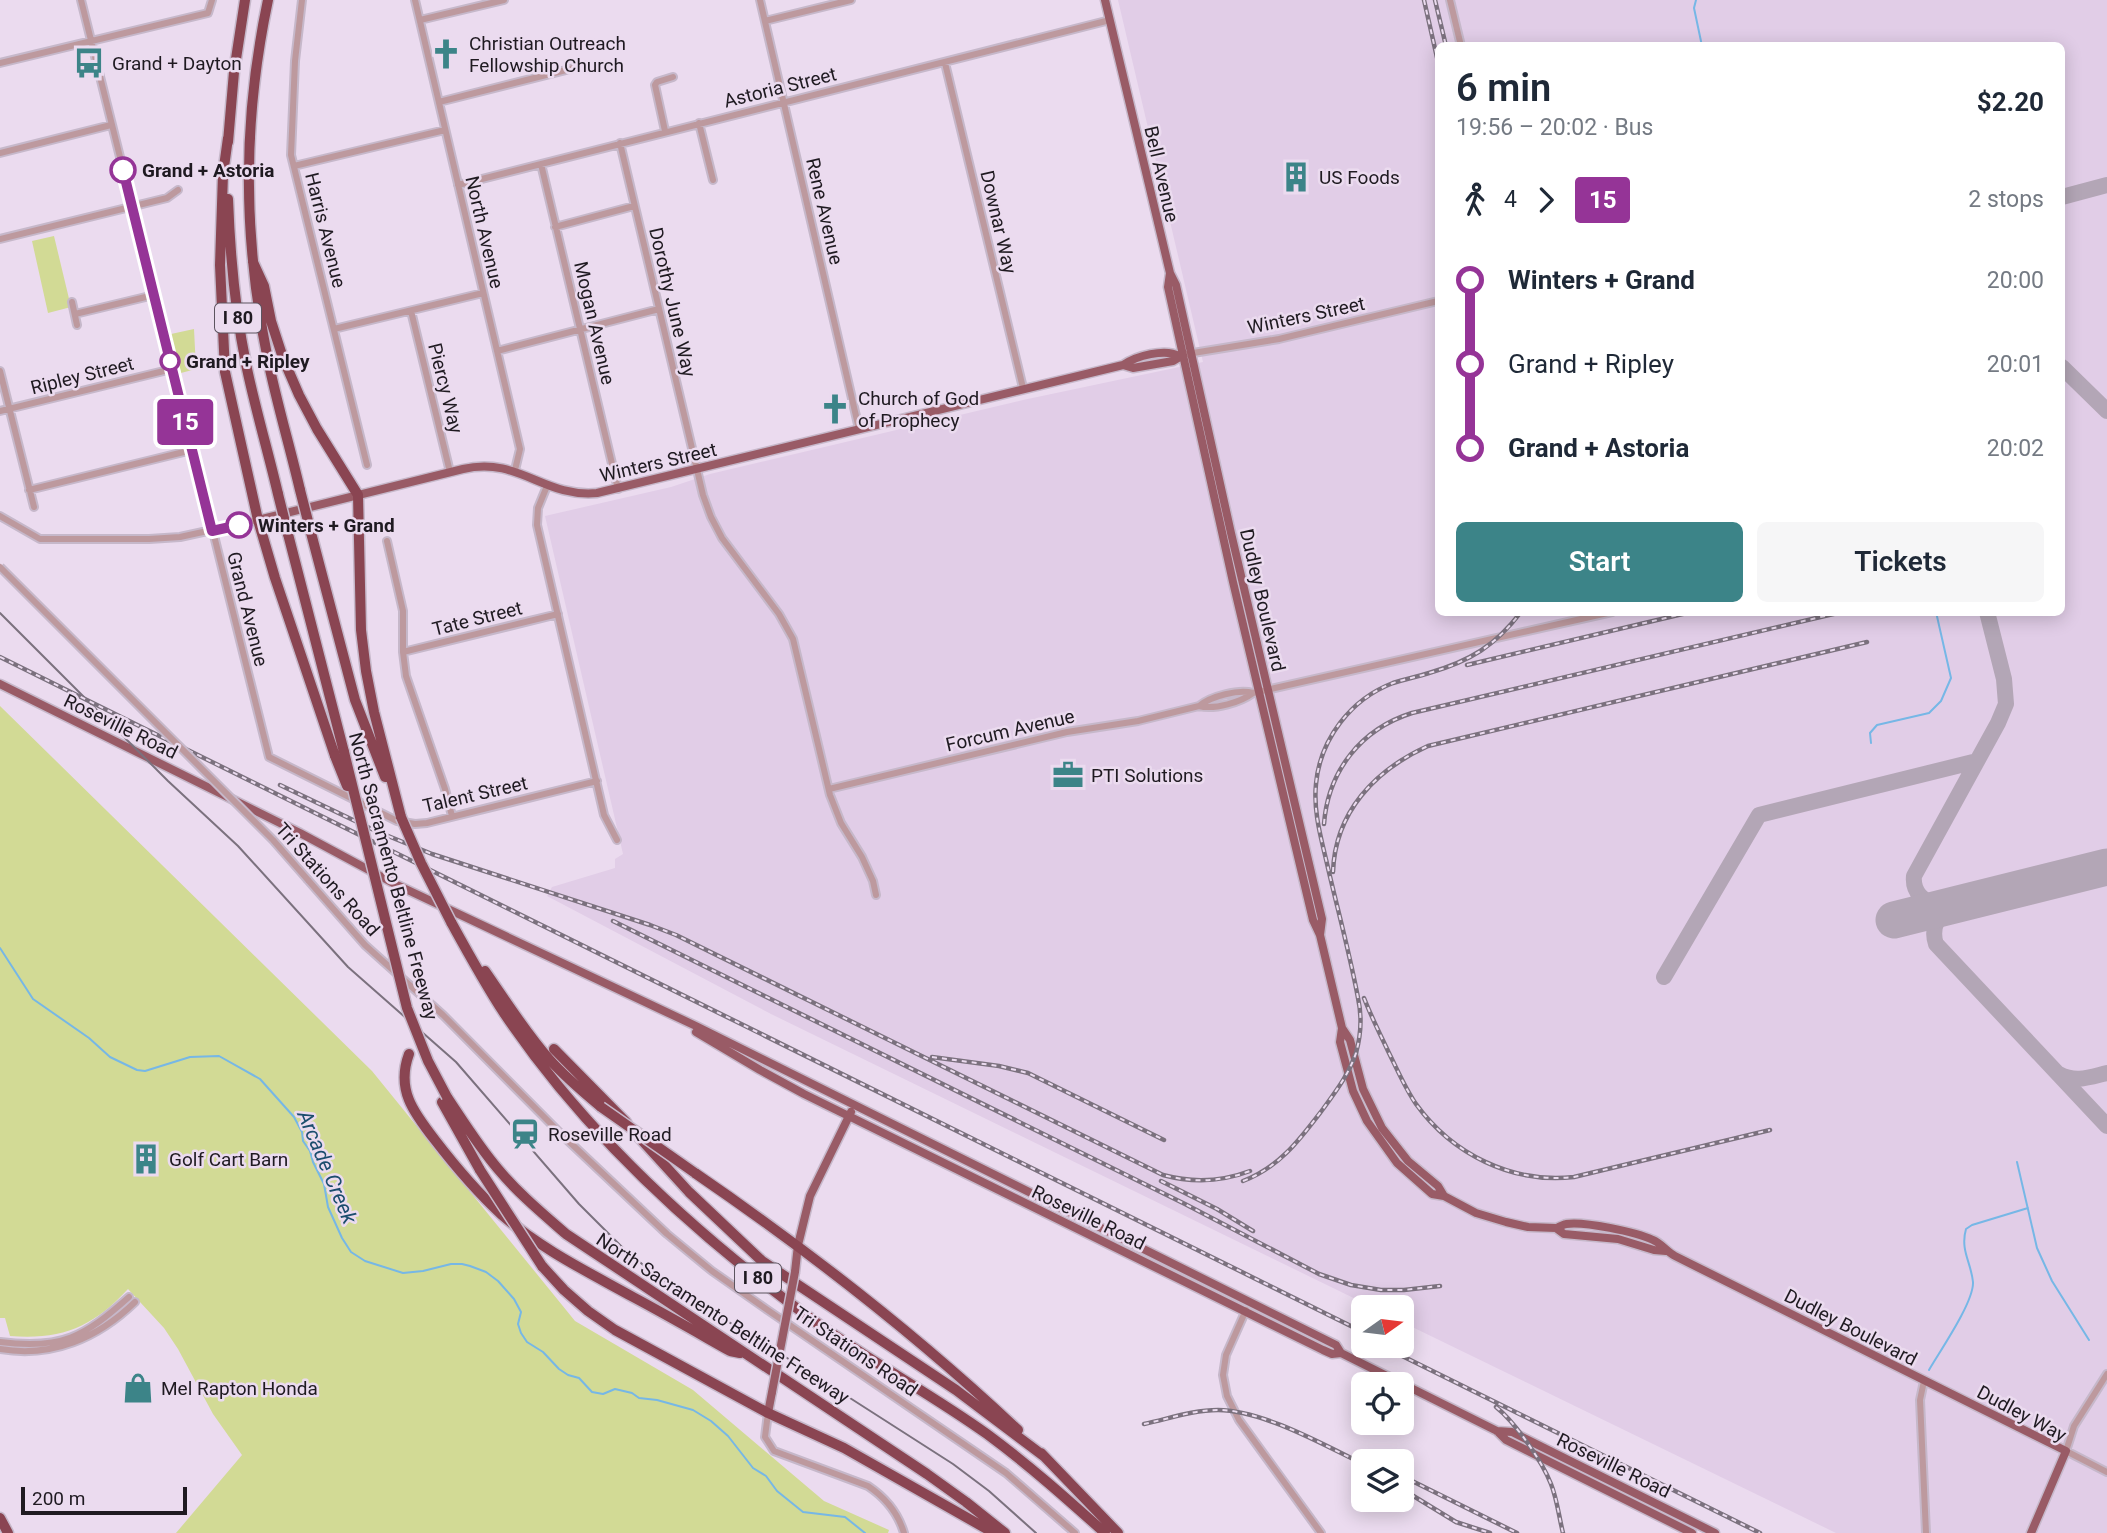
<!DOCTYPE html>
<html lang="en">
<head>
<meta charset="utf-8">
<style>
  body { margin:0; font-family:Roboto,sans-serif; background:#f6f6f7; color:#1f2937; height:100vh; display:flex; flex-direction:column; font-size:26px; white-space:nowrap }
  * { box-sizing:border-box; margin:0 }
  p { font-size:23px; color:#747a83 }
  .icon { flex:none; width:38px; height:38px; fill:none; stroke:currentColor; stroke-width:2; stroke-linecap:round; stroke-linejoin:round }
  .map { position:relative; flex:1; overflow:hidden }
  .sheet { position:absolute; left:1435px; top:42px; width:630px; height:574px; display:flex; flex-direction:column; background:#fff; border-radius:10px; box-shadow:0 4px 18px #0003 }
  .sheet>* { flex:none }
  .badge { padding:0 14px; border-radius:5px; font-size:24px; line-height:46px }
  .needle { width:46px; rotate:76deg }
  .tools { position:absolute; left:1351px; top:1295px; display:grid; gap:14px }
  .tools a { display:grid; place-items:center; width:63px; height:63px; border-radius:10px; background:#fff; box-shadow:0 4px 18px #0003; font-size:35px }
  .scale { position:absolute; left:21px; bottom:18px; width:166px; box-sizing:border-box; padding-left:7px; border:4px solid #1f1a21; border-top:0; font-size:19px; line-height:24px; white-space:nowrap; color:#1f1a21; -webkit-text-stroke:5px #ebdbef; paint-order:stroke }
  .map>.badge { position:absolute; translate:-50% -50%; box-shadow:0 0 0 4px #fff }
  .legs { display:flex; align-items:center; gap:10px; height:77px; padding:0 21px; font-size:23px }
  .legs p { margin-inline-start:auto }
  .summary { display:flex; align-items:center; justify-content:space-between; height:119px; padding:0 21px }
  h1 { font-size:38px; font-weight:600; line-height:52px }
  .cta { display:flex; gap:14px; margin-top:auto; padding:14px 21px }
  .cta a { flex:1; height:80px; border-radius:10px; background:#3c8488; color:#fff; font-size:28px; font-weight:600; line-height:80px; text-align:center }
  .cta a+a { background:#f6f6f7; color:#1f2937 }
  ul { padding:0 21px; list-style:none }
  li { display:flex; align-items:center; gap:24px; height:84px; font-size:26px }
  li i { display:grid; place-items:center; width:10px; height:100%; margin:0 9px; background:currentColor }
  li i::after { content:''; width:18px; height:18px; margin:-9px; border:5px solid; border-radius:50%; background:#fff }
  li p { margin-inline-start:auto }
  li:first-child i { background:linear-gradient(#0000 50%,currentColor 0) }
  li:last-child i { background:linear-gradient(currentColor 50%,#0000 0) }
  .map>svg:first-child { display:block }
</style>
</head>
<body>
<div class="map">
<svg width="2107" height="1533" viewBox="0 0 2107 1533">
  <rect width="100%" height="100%" fill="#ebdbef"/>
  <path fill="#e1cde7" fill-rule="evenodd" d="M 1118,0 L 2107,0 L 2107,1533 L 1836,1533 L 1402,1322 L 1402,1307 L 1372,1307 L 771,1014 L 547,896 L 552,887 L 615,868 L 615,859 L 623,854 L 545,516 L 671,487 L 710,474 L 1023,400 L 1203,362 ZM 1438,46 L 2062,46 L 2062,612 L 1438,612 Z"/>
  <path fill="#d2da95" d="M 54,236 L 71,307 L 48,313 L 32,241 Z
    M 194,329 L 196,369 L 181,373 L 171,334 Z
    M 0,706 L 372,1071 L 575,1321 L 693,1390 L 824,1501 L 889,1530 L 888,1533 L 176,1533 L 242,1455 L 213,1414 L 178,1349 L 164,1328 L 128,1289 C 93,1327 62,1340 10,1336 L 5,1318 L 0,1318 Z"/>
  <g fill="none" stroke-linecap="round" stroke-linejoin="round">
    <path stroke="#76b7e6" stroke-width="2" d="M 1696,0 L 1694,8 L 1702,46
      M 1871,743 L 1870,733 L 1877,725 L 1929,713 L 1941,701 L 1951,678 L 1936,612
      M 0,948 L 33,999 L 89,1038 L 110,1057 L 137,1070 L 145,1071 L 190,1057 L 219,1056 L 260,1079 L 294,1117 L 302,1132 L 303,1141 L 310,1151 L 313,1162 L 324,1184 L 328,1207 L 342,1238 L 351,1252 L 365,1261 L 403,1273 L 423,1271 L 451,1264 L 462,1264 L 470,1266 L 486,1272 L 498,1281 L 514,1299 L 521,1312 L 518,1324 L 521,1333 L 527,1342 L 543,1352 L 559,1369 L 568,1375 L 579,1378 L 592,1392 L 603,1394 L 615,1389 L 632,1393 L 639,1398 L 657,1400 L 693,1410 L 711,1421 L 728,1436 L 753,1468 L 766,1476 L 777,1491 L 803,1512 L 845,1517 L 865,1533
      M 2017,1162 L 2037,1248 L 2052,1281 L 2089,1340
      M 1929,1370 C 1940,1351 1974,1302 1973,1282 C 1971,1262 1960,1250 1966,1229 L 1972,1225 L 2028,1208"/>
    <path stroke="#b3a6b6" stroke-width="16" d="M 2062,197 L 2107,185
      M 2062,367 L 2107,411
      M 1947,907 C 1937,917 1931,930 1936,944 L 2107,1126
      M 1941,909 C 1926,901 1912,895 1914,876 L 1998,723 L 2006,704 L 2004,679 L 1987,612
      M 1664,977 L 1759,815 L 1977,761
      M 2059,1074 C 2076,1083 2090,1077 2107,1073"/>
    <path stroke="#b3a6b6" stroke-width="37" d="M 1894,920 L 2107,867"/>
    <g stroke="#c6b8ca" stroke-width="10">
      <path id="minor" d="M 81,0 L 269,757 L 397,821 L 415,824 L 427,823 L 597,781
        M 302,0 L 295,61 L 291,155 L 367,465
        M 415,0 L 520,449 L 515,470
        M 760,0 L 859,429
        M 1450,0 L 1461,46
        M 420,20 L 504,0
        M 765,21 L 851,0
        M 0,63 L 208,13 L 212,0
        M 945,63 L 1023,388
        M 439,102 L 586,65
        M 699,123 L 713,180
        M 665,131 L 655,85 L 657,82 L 673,77
        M 620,143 L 703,495 L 711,517 L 722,538 L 779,614 L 793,639 L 830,795 L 841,823 L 862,857 L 873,881 L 876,895
        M 0,153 L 111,125
        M 541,164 L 618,489
        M 294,166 L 445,130
        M 458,185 L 1110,20
        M 555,227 L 634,206
        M 0,239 L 167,198 L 178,190
        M 72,302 L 77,325
        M 411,311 L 450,472
        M 75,314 L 154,295
        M 334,329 L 483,293
        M 497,351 L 659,309
        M 1187,354 L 1279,339 L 1438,301
        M 0,371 L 34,507
        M 0,411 L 172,369
        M 547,486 L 538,508 L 537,525 L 604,815 L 617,840
        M 29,490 L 192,450
        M 0,516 L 40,539 L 149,539 L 180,537 L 258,520
        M 387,541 L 403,611 L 403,652 L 406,676 L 445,789 L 452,816
        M 403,652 L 558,614
        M 1199,706 C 1211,696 1239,689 1253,693
        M 829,789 L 1067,732 L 1138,721 L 1199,706 C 1215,710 1241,702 1253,693 L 1612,612
        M 308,880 L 365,945 L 443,1015 L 561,1134 L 667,1234 L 712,1271 L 769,1311 L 1006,1473 L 1075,1533
        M 1246,1310 L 1226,1355 L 1223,1375 L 1227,1396 L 1239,1420 L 1321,1533
        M 0,1342 C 62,1350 84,1337 129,1297
        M 0,1349 C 52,1358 98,1338 135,1302
        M 2107,1374 L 2074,1426 L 2066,1451 L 2107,1472
        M 1924,1381 L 1920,1400 L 1926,1533
        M 768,1413 L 765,1437 L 774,1451 L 868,1486 C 886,1498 898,1513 904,1533"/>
    </g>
    <g stroke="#c6b8ca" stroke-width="11">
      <path id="major" d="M 1105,0 L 1170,273 L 1168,287 L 1233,582 L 1313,920 L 1320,935 L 1342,1028 L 1350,1040 L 1363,1089 L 1382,1128 L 1408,1161 L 1438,1186 L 1444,1196
        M 1170,273 L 1176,285 L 1231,533 L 1322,919 L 1320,935
        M 1123,365 L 1133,368 L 1173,361 L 1183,355
        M 258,520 L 463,469 C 519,456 543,498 597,493 L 1123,365 C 1136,356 1165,348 1179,356
        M 0,684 L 300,833 L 395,884 L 698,1027 L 1336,1345 L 1341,1353
        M 1342,1028 L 1340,1042 L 1348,1072 L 1353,1091 L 1367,1121 L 1397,1163 L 1432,1194 L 1444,1196 L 1476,1213 L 1506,1222 L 1528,1227 L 1556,1228 L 1564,1234 L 1618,1239 L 1654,1250 L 1666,1251
        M 696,1032 L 760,1070 L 804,1094 L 1323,1350 L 1332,1354 L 1341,1353 L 1497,1431 L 1506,1440 L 1692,1533
        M 1556,1228 C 1557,1228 1565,1224 1566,1224 C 1584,1221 1636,1232 1653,1240 C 1661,1243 1667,1252 1675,1256 L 2066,1451 L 2031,1533
        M 795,1272 L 798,1245 L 810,1196 L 851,1112
        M 768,1413 L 772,1392
        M 1497,1431 L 1512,1432 L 1715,1533"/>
    </g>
    <g stroke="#c6b8ca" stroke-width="13">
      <path id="highway" d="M 268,0 C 242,123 243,238 268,360 C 277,404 290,447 300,490
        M 228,138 L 223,174 L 220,265 L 225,372 L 258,520 L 275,578 L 335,756
        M 228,142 L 234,72 L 245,0
        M 228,199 C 230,254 235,310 246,364 C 255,408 268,451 278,494
        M 253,262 L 264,286 L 271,321 L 283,358 L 299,395 L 317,429 L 358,495 L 361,630 L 366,671 L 374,712 L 401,817
        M 310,529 L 355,700 L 385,777
        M 288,534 L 344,752
        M 451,922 C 468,953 485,984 504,1013 C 585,1134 694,1233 810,1318 C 867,1360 930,1393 987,1434 C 1029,1465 1067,1499 1105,1533
        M 485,971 C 506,1001 525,1032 549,1059 C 565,1077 583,1092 601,1107
        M 554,1049 L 626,1122
        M 409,1054 C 396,1089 413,1112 435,1140 C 455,1166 477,1192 502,1215 C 541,1249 588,1272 633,1297 C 665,1314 698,1333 730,1351 L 740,1353
        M 447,1097 C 463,1121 479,1147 498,1169 C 518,1193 542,1213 566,1234 L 927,1474 L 966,1502 L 1005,1533
        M 442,1102 L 480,1170
        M 638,1136 L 689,1192 L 762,1261 L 956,1390 L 1045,1457
        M 695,1173 C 809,1251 917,1335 1018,1430
        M 542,1266 L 564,1290 L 588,1311 L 615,1330 L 768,1413 L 844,1448 L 994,1533
        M 1041,1453 L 1118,1533
        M 0,1518 L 8,1533"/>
    </g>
    <use href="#minor" stroke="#bd999e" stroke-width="6"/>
    <use href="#major" stroke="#995b66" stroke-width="8"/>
    <use href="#highway" stroke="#8a4552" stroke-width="10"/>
    <path stroke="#7b717e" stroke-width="2" d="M 0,613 L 168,781 L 238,846 L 348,967 L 456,1062 L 579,1204 L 623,1248 L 654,1274 L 685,1295 L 800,1366 L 953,1464 L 989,1491 L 1036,1533"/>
    <g stroke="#7b717e" stroke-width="4.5">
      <path id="rail" d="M 1424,0 L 1438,62
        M 1435,0 L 1446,46
        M 0,657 L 1363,1332
        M 1467,665 L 1691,612
        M 280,785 L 376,831 L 432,854 L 650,925 L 676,935 L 1163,1175 C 1193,1183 1221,1182 1250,1171
        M 1324,824 C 1328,771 1361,729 1412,713 L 1842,612
        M 1333,872 C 1335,812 1375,770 1428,746 L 1867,642
        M 613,921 L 1185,1204 L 1319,1274 L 1351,1285 L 1381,1290 L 1404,1290 L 1440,1286
        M 1364,998 C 1371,1016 1380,1034 1388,1051 C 1397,1069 1405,1088 1416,1104 C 1452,1154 1512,1184 1574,1177 L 1770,1130
        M 932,1057 L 999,1066 L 1028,1073 L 1164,1140
        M 1161,1181 L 1217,1209 L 1253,1231
        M 1243,1181 C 1280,1167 1300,1139 1323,1109 C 1336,1091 1349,1074 1356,1053 C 1361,1035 1362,1016 1358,998 C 1350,955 1338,911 1328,868 C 1322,841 1313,813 1316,784 C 1320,739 1351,699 1393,683 C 1405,679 1417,677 1429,673 C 1470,661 1495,646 1521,612
        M 1382,1346 L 1760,1533
        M 1496,1407 C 1515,1422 1542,1461 1551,1484 C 1557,1499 1559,1517 1563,1533
        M 1144,1424 C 1168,1419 1193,1410 1218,1410 C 1262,1410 1324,1445 1363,1464
        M 1402,1476 L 1517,1533
        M 1402,1489 L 1456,1522 L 1490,1533"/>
    </g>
    <use href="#rail" stroke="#ebdbef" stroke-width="2" stroke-dasharray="5" stroke-linecap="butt"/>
    <g stroke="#c6b8ca" stroke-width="10" stroke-linecap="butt">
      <path id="minor-bridge" d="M 0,567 L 273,840 L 308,880"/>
    </g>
    <g stroke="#c6b8ca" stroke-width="11" stroke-linecap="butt">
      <path id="major-bridge" d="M 772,1392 L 795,1272"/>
    </g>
    <g stroke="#c6b8ca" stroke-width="13" stroke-linecap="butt">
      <path id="highway-bridge" d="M 300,490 L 310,529
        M 278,494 L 288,534
        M 344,752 L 407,1008 L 428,1061 L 447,1097
        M 335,756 L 347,786
        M 401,817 L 421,863 L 451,922
        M 601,1107 L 695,1173
        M 480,1170 L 542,1266"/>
    </g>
    <use href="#minor-bridge" stroke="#bd999e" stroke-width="6"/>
    <use href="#major-bridge" stroke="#995b66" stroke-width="8"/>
    <use href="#highway-bridge" stroke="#8a4552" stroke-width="10"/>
  </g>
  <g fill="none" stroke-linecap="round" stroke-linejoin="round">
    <g stroke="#fff" stroke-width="16">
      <path id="line-1" d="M 123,170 L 212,531 L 239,525"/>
    </g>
    <use href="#line-1" stroke="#953497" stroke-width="10"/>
  </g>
  <defs>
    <g id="church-bare" transform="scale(2.415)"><path d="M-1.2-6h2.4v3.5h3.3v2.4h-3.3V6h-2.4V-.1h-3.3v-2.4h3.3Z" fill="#3c8488" stroke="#ebdbef" stroke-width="2.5" paint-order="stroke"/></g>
    <g id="bus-bare" transform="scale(2.415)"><path d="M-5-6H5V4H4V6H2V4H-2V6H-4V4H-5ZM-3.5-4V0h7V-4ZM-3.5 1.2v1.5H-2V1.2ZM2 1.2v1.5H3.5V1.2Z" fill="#3c8488" stroke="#ebdbef" stroke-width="2.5" paint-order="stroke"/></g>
    <g id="building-bare" transform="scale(2.415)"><path d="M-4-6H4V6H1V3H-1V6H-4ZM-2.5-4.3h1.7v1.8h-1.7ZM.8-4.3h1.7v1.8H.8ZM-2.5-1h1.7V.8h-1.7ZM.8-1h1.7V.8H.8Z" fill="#3c8488" stroke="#ebdbef" stroke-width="2.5" paint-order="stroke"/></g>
    <g id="office-bare" transform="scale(2.415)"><path d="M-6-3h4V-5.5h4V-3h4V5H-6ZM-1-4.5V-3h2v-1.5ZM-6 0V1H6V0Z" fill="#3c8488" stroke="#ebdbef" stroke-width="2.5" paint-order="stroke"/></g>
    <g id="station-bare" transform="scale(2.415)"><path d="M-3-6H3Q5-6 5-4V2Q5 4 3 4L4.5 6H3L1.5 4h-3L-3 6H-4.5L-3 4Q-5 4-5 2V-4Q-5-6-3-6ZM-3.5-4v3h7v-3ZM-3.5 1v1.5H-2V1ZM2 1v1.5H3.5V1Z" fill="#3c8488" stroke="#ebdbef" stroke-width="2.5" paint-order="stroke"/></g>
    <g id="shop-bare" transform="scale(2.415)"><path d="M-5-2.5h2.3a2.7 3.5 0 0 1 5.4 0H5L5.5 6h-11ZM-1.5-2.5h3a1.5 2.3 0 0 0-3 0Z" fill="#3c8488" stroke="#ebdbef" stroke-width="2.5" paint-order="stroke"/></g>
  </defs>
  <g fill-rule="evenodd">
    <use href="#church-bare" x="446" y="54"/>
    <use href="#bus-bare" x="89" y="63"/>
    <use href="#building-bare" x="1296" y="177"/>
    <use href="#church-bare" x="835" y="409"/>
    <use href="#office-bare" x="1068" y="775"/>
    <use href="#station-bare" x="525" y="1134"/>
    <use href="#building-bare" x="146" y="1159"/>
    <use href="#shop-bare" x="138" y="1388"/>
  </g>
  <g fill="#fff" stroke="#953497" stroke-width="3.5">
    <circle cx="123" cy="170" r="12"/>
    <circle cx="170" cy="361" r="9"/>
    <circle cx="239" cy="525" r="12"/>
  </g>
  <g text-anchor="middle" stroke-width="5" stroke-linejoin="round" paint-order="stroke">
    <g fill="#ebdbef" stroke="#5c545f" stroke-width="2">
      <rect x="215" y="303.5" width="46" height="29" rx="5"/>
      <rect x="735" y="1263.5" width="46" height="29" rx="5"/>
    </g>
    <g font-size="18" font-weight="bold" fill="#1f1a21">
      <text x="238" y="324">I 80</text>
      <text x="758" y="1284">I 80</text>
    </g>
    <g font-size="19" fill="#1f1a21" stroke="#ebdbef" text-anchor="start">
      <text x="469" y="50">Christian Outreach<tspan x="469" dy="22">Fellowship Church</tspan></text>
      <text x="112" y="70">Grand + Dayton</text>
      <text x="1319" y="184">US Foods</text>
      <text x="858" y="405">Church of God<tspan x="858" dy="22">of Prophecy</tspan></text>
      <text x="1091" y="782">PTI Solutions</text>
      <text x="548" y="1141">Roseville Road</text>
      <text x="169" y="1166">Golf Cart Barn</text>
      <text x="161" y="1395">Mel Rapton Honda</text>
    </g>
    <g font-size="19" fill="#1f1a21" stroke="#ebdbef">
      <text transform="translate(780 87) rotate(-14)" y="7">Astoria Street</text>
      <text transform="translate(1162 174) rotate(77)" y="7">Bell Avenue</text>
      <text transform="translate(825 211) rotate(77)" y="7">Rene Avenue</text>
      <text transform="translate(999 222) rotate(77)" y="7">Downar Way</text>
      <text transform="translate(326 230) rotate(76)" y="7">Harris Avenue</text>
      <text transform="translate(485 232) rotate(77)" y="7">North Avenue</text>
      <text transform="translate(673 302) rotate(77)" y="7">Dorothy June Way</text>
      <text transform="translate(1306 315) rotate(-12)" y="7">Winters Street</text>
      <text transform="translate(595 323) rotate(77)" y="7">Mogan Avenue</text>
      <text transform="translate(82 375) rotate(-14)" y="7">Ripley Street</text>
      <text transform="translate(446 388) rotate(76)" y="7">Piercy Way</text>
      <text transform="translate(658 462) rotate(-13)" y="7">Winters Street</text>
      <text transform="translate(1263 600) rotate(77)" y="7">Dudley Boulevard</text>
      <text transform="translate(248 609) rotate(76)" y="7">Grand Avenue</text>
      <text transform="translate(477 618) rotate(-14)" y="7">Tate Street</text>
      <text transform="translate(121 726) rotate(26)" y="7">Roseville Road</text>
      <text transform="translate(1010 730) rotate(-13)" y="7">Forcum Avenue</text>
      <text transform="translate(475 794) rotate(-13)" y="7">Talent Street</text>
      <text transform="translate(394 876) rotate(75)" y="7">North Sacramento Beltline Freeway</text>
      <text transform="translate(328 879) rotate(48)" y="7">Tri Stations Road</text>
      <text transform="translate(1089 1217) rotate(26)" y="7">Roseville Road</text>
      <text transform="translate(723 1318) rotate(33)" y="7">North Sacramento Beltline Freeway</text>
      <text transform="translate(1851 1327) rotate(27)" y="7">Dudley Boulevard</text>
      <text transform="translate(856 1351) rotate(34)" y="7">Tri Stations Road</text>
      <text transform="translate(2022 1413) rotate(28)" y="7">Dudley Way</text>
      <text transform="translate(1614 1465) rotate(26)" y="7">Roseville Road</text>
    </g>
    <g font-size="19" font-weight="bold" fill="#1f1a21" stroke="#ebdbef" text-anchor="start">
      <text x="142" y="177">Grand + Astoria</text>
      <text x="186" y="368">Grand + Ripley</text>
      <text x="258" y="532">Winters + Grand</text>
    </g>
    <g font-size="21" font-style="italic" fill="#1b4d6d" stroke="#ebdbef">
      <text transform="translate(327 1167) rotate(67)" y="7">Arcade Creek</text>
    </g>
  </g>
</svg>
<div class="tools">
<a><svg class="needle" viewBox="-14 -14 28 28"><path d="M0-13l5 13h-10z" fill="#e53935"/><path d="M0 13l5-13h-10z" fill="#747a83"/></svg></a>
<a><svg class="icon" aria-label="locate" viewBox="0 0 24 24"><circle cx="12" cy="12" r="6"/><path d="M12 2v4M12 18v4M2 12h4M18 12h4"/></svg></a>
<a><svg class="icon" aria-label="layers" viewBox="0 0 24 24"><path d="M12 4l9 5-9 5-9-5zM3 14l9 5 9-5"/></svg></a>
</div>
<div class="scale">200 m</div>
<b class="badge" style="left:185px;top:422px;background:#953497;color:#fff">15</b>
<section class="sheet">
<div class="summary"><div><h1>6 min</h1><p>19:56 – 20:02 · Bus</p></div><b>$2.20</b></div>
<div class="legs"><svg class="icon" aria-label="walk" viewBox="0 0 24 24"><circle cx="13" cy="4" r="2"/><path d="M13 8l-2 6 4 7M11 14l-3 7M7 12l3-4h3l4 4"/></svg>4<svg class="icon" aria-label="forward" viewBox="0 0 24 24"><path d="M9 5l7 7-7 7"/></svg><b class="badge" style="background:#953497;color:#fff">15</b><p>2 stops</p></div>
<ul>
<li><i style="color:#953497"></i><b>Winters + Grand</b><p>20:00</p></li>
<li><i style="color:#953497"></i><span>Grand + Ripley</span><p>20:01</p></li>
<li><i style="color:#953497"></i><b>Grand + Astoria</b><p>20:02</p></li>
</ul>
<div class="cta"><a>Start</a><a>Tickets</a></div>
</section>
</div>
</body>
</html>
